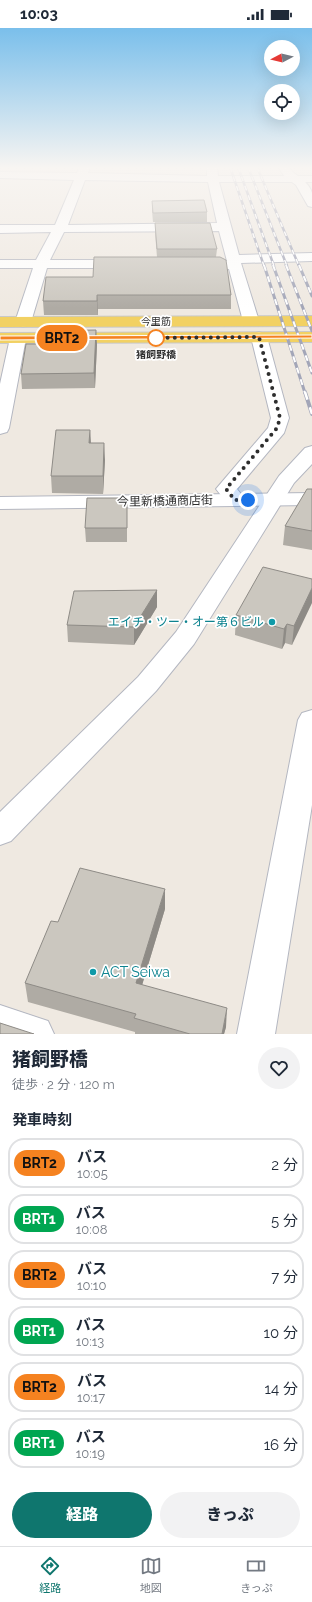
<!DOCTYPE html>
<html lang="ja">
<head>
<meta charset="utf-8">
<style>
  body { margin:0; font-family:Raleway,"Noto Sans JP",sans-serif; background:#f2f2f3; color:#1f2937; height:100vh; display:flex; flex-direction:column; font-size:15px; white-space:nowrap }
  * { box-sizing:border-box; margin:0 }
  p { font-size:13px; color:#747a83 }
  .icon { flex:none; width:22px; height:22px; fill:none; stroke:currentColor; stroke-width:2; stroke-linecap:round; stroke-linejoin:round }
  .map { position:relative; height:1006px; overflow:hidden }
  .sheet { display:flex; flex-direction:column; background:#fff; flex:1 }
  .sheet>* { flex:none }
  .badge { padding:0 8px; border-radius:13px; font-size:14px; line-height:26px }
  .needle { width:26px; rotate:263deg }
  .controls { position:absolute; left:264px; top:12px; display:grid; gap:8px }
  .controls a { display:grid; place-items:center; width:36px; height:36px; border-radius:50%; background:#fff; box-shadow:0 4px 16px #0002; font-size:20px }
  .you { position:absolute; width:20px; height:20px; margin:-10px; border:3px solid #fff; border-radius:50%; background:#1a73e8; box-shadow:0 0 0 6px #1a73e833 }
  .map>.badge { position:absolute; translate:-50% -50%; box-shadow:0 0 0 2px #fff }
  h2 { padding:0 12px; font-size:15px; line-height:36px }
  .round { display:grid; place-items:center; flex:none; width:42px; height:42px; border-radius:21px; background:#f2f2f3 }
  .head { display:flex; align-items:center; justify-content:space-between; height:68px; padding:0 12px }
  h1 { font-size:19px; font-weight:800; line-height:30px }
  .primary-button { display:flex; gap:8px; margin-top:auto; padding:8px 12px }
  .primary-button a { flex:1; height:46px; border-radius:24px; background:#0f766e; color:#fff; font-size:16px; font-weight:800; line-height:46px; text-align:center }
  .primary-button a+a { background:#f2f2f3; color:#1f2937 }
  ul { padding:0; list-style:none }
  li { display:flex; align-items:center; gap:12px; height:50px; margin:0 8px 6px; padding:0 4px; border:2px solid #e0e1e3; border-radius:16px }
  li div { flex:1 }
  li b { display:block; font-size:15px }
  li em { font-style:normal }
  li .badge { min-width:44px; font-weight:700; text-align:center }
  .status { display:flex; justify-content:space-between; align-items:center; height:28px; padding:0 20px; background:#fff; direction:ltr }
  .status svg { height:11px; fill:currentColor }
  .tab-bar { display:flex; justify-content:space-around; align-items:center; height:56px; border-top:1px solid #e0e1e3; background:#fff; font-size:11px; color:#747a83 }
  .tab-bar a { display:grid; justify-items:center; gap:2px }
  .tab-bar .on { color:#0f766e }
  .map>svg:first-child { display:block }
</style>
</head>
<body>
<div class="status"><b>10:03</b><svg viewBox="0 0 49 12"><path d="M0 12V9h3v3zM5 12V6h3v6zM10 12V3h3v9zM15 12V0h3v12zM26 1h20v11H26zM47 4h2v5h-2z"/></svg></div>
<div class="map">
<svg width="312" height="1006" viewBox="0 0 312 1006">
  <rect width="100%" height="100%" fill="#efe9e1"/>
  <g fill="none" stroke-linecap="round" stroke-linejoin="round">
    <g stroke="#b4b7c1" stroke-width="2">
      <path id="pedestrian" d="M 235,466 L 242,468 L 246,472 L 242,476 L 235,478 L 0,481 L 0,469 Z"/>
    </g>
    <g stroke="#b4b7c1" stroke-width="2">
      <path id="minor" d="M 80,139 L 90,139 L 88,145 L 207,148 L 207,139 L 217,139 L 218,148 L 312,148 L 312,154 L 219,154 L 239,227 L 312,225 L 312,233 L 241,235 L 259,293 L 256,296 L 251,298 L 246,296 L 243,293 L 229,241 L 198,241 L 193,240 L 191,237 L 193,234 L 227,233 L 219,203 L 64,204 L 50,232 L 123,232 L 128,233 L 130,236 L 128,239 L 123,240 L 47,240 L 31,294 L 28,297 L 23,299 L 18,297 L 15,294 L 33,240 L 0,240 L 0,232 L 36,232 L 51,204 L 0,205 L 0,197 L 55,197 L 74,152 L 0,150 L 0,144 L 77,145 ZM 85,152 L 208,154 L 217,195 L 68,197 Z
        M 259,304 L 265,306 L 267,309 L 289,390 L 284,405 L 237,461 L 241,466 L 312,465 L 312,477 L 235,478 L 228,476 L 216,461 L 268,400 L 271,390 L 251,309 L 253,306 Z
        M 18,305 L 24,307 L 26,310 L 9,400 L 7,404 L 0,406 L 0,356 L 10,310 L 12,307 Z
        M 312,682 L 312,777 L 275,1006 L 237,1006 L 298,692 L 302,685 Z
        M 0,977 L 48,993 L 54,1006 L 0,1006 Z"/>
    </g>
    <g stroke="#b4b7c1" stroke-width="2">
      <path id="tertiary" d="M 278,139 L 288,139 C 295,148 309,153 312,165 C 312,169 312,175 312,179 L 308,178 L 296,157 L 285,149 Z
        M 312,418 L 312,436 L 294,455 L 194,616 L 156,663 L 11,813 L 0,817 L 0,784 L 138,649 L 176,604 L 279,448 L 305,420 Z"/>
    </g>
    <g stroke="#c9c9c9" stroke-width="2">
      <path id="primary" d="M 312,288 L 312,298 L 0,299 L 0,289 Z
        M 312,304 L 312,314 L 0,315 L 0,305 Z"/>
    </g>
    <use href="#pedestrian" fill="#fff" fill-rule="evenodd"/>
    <use href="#minor" fill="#fff" fill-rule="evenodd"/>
    <use href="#tertiary" fill="#fff" fill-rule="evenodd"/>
    <use href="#primary" fill="#f2d163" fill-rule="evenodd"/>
    <g stroke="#a3a6b8" stroke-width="2.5">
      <path id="rail-far2" d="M 230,139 L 264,238
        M 238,139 L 274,238
        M 248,139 L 287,238
        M 257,139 L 299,238"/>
    </g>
    <g stroke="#a3a6b8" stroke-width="3">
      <path id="rail-far1" d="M 264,237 L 305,365
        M 273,237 L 312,345
        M 286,237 L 312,303
        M 299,237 L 312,268"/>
    </g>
    <g stroke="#a3a6b8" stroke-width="4">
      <path id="rail" d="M 305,364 L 312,386"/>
    </g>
    <use href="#rail-far2" stroke="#fff" stroke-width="1.5" stroke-dasharray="5" stroke-linecap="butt"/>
    <use href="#rail-far1" stroke="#fff" stroke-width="2" stroke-dasharray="6" stroke-linecap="butt"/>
    <use href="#rail" stroke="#fff" stroke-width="2.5" stroke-dasharray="8" stroke-linecap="butt"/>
  </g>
  <path fill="#afaba4" d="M 152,173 L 207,184 L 207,194 L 153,194 L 152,183 Z
    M 155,195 L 217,221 L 216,229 L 231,267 L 231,281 L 98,281 L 98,287 L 44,287 L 43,273 L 93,249 L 157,229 L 155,205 Z
    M 97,316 L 95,360 L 22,361 L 21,346 Z
    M 90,402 L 91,415 L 105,432 L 103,466 L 52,465 L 51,448 Z
    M 312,461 L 312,522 L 283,517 L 285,498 Z
    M 127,484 L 127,514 L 86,514 L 85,500 Z
    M 312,551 L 292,617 L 285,615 L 282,621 L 235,607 L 236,587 Z
    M 157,562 L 157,579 L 134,617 L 68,614 L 67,597 Z
    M 165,881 L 142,957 L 226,999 L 224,1006 L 135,1006 L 135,1004 L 28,974 L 25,955 Z"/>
  <path fill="#8e8b86" d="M 97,267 L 98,281 L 98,287 L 97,273 Z
    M 96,302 L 97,316 L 95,360 L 94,345 Z
    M 90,402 L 91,419 L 89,415 Z
    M 104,415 L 105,432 L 103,466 L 103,448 Z
    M 312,560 L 312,575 L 292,617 L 294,598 Z
    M 157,562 L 157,579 L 134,617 L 134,599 Z
    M 287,596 L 285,615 L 282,621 L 284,601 Z
    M 165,861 L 165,881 L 137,974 L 136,955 Z
    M 227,980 L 226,999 L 224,1006 L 222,1006 Z"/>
  <path fill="#cbc7bf" stroke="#8e8b86" d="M 204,172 L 207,184 L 153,185 L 152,173 Z
    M 155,195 L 210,195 L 217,221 L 157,221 Z
    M 94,229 L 220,229 L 226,232 L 231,267 L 97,267 L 97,273 L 43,273 L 46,249 L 93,249 Z
    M 96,302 L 94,345 L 21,346 L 26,316 L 37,316 L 39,303 Z
    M 56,402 L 90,402 L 89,415 L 104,415 L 103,448 L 51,448 Z
    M 307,461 L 312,461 L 312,503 L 285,498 Z
    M 87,470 L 127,470 L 127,500 L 85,500 Z
    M 263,539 L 312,551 L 312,560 L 294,598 L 287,596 L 284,601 L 236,587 Z
    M 157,562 L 134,599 L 67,597 L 74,563 Z
    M 80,840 L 165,861 L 136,955 L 227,980 L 222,1006 L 190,1006 L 134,990 L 136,986 L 25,955 L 51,893 L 58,894 Z
    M 0,995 L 34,1006 L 0,1006 Z"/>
  <linearGradient id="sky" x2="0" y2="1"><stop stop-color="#7abfeb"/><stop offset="0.5" stop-color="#f8f5f2"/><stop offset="1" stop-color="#f8f5f2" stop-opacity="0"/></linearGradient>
  <rect width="312" height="280" fill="url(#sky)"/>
  <path fill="#f58220" stroke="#fff" d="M 312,307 L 312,310 L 0,312 L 0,308 Z"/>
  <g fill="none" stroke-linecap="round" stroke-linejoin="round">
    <path stroke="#2e2e2e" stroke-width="4" stroke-dasharray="0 7.2" d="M 156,310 L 151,310 L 259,309 L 280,390 L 277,400 L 226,461 L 235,472 L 248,472"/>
  </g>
  <circle fill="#fff" stroke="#f58220" stroke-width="2" cx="156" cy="310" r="8"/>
  <g fill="#0f9aa8" stroke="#fff" stroke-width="1.5">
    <circle cx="272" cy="594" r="4"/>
    <circle cx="93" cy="944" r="4"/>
  </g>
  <g text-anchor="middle" stroke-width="3.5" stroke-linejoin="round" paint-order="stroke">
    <g font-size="10" fill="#2e2e2e" stroke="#fff">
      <text x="156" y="297">今里筋</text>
    </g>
    <g font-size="10" font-weight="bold" fill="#2e2e2e" stroke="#fff">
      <text x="156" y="330">猪飼野橋</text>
    </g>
    <g font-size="12" fill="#2e2e2e" stroke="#fff">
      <text transform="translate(165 473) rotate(-1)" y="4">今里新橋通商店街</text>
    </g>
    <g font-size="12" fill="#0d838f" stroke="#fff" text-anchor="end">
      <text x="264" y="598">エイチ・ツー・オー第６ビル</text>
    </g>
    <g font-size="14" fill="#0d838f" stroke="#fff" text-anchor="start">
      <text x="101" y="949">ACT Seiwa</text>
    </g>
  </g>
</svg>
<div class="controls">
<a><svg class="needle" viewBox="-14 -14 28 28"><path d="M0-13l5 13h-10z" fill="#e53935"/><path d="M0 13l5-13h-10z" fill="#747a83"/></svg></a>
<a><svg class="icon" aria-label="locate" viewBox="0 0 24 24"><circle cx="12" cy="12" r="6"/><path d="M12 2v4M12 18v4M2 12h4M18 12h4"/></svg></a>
</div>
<div class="you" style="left:248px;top:472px"></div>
<b class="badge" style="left:62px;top:310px;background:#f58220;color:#111">BRT2</b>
</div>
<section class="sheet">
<div class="head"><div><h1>猪飼野橋</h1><p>徒歩 · 2 分 · 120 m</p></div><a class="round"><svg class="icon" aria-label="heart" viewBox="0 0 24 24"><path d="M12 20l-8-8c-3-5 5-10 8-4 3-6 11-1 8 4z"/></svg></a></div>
<h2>発車時刻</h2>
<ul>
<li><span class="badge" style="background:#f58220;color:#111">BRT2</span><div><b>バス</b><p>10:05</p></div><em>2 分</em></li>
<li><span class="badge" style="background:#00a651;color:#fff">BRT1</span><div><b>バス</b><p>10:08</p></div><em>5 分</em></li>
<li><span class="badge" style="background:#f58220;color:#111">BRT2</span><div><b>バス</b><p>10:10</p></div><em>7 分</em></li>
<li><span class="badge" style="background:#00a651;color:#fff">BRT1</span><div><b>バス</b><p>10:13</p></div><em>10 分</em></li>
<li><span class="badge" style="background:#f58220;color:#111">BRT2</span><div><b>バス</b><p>10:17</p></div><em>14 分</em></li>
<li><span class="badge" style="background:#00a651;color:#fff">BRT1</span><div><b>バス</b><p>10:19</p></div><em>16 分</em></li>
</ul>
<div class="primary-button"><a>経路</a><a>きっぷ</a></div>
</section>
<nav class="tab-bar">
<a class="on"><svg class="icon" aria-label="directions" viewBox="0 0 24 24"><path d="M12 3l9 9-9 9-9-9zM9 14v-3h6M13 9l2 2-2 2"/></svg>経路</a>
<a><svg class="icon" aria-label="map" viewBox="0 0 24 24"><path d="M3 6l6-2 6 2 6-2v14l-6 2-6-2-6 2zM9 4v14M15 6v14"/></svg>地図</a>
<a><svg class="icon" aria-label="tickets" viewBox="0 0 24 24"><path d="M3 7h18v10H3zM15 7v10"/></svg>きっぷ</a>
</nav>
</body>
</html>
